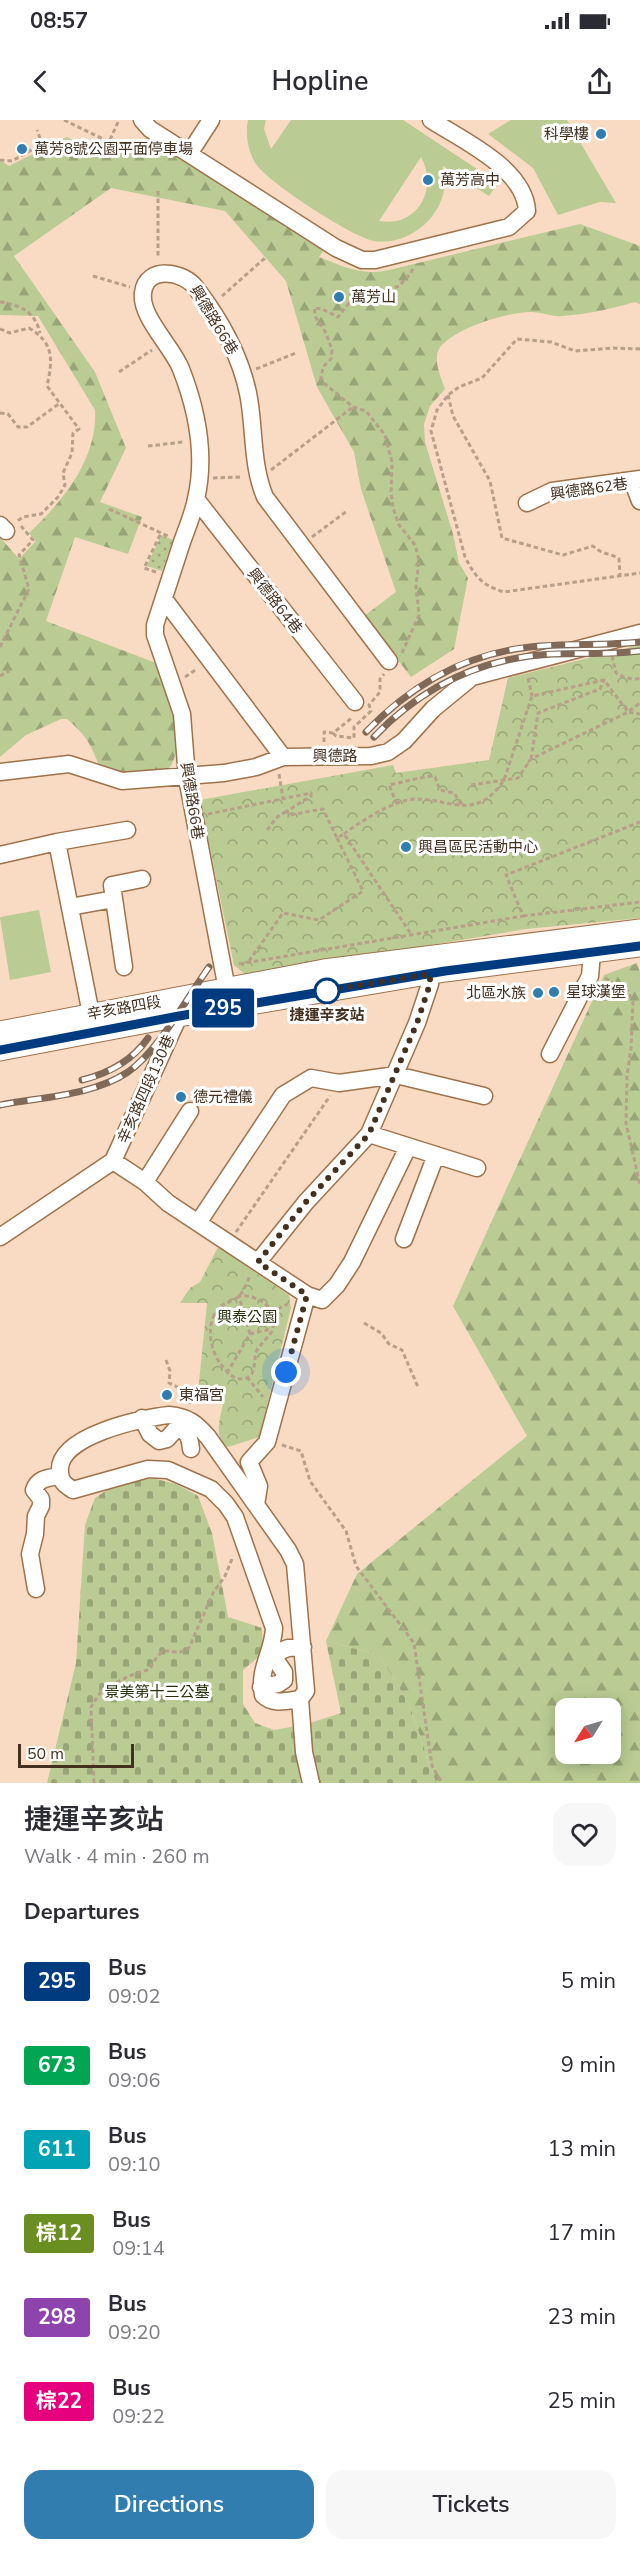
<!DOCTYPE html>
<html lang="en">
<head>
<meta charset="utf-8">
<style>
  body { margin:0; font-family:"Nunito Sans","Noto Sans TC",sans-serif; background:#f7f7f7; color:#2b2b33; height:100vh; display:flex; flex-direction:column; font-size:22px; white-space:nowrap }
  * { box-sizing:border-box; margin:0 }
  p { font-size:20px; color:#7c7c81 }
  .icon { flex:none; width:33px; height:33px; fill:none; stroke:currentColor; stroke-width:2; stroke-linecap:round; stroke-linejoin:round }
  .map { position:relative; height:1663px; overflow:hidden }
  .sheet { display:flex; flex-direction:column; background:#fff; flex:1 }
  .sheet>* { flex:none }
  .badge { padding:0 12px; border-radius:4px; font-size:21px; line-height:39px }
  .needle { width:39px; rotate:233deg }
  .controls { position:absolute; left:555px; top:1578px; display:grid; gap:12px }
  .controls a { display:grid; place-items:center; width:66px; height:66px; border-radius:12px; background:#fff; box-shadow:0 3px 15px #0003; font-size:30px }
  .scale { position:absolute; left:18px; bottom:15px; width:116px; box-sizing:border-box; padding-left:6px; border:3px solid #43301f; border-top:0; font-size:16px; line-height:21px; white-space:nowrap; color:#43301f; -webkit-text-stroke:4px #fff; paint-order:stroke }
  .you { position:absolute; width:30px; height:30px; margin:-15px; border:4px solid #fff; border-radius:50%; background:#1a73e8; box-shadow:0 0 0 9px #1a73e833 }
  .map>.badge { position:absolute; translate:-50% -50%; box-shadow:0 0 0 3px #fff }
  h2 { padding:0 24px; font-size:22px; line-height:54px }
  .round { display:grid; place-items:center; flex:none; width:63px; height:63px; border-radius:18px; background:#f7f7f7 }
  .headline { display:flex; align-items:center; justify-content:space-between; height:102px; padding:0 24px }
  h1 { font-size:28px; font-weight:600; line-height:45px }
  .primary-button { display:flex; gap:12px; margin-top:auto; padding:12px 24px }
  .primary-button a { flex:1; height:69px; border-radius:18px; background:#317db0; color:#fff; font-size:24px; font-weight:600; line-height:69px; text-align:center }
  .primary-button a+a { background:#f7f7f7; color:#2b2b33 }
  ul { padding:0; list-style:none }
  li { display:flex; align-items:center; gap:18px; height:84px; padding:0 24px }
  li div { flex:1 }
  li b { display:block; font-size:22px }
  li em { font-style:normal }
  li .badge { min-width:66px; font-weight:700; text-align:center }
  .status { display:flex; justify-content:space-between; align-items:center; height:42px; padding:0 30px; background:#fff; direction:ltr }
  .status svg { height:16px; fill:currentColor }
  header { display:flex; justify-content:space-between; align-items:center; height:78px; padding:0 24px; background:#fff; font-size:27px; font-weight:600 }
  .map>svg:first-child { display:block }
</style>
</head>
<body>
<div class="status"><b>08:57</b><svg viewBox="0 0 49 12"><path d="M0 12V9h3v3zM5 12V6h3v6zM10 12V3h3v9zM15 12V0h3v12zM26 1h20v11H26zM47 4h2v5h-2z"/></svg></div>
<header><svg class="icon" aria-label="back" viewBox="0 0 24 24"><path d="M15 5l-7 7 7 7"/></svg>Hopline<svg class="icon" aria-label="share" viewBox="0 0 24 24"><path d="M12 15V3M7 8l5-5 5 5M5 13v7h14v-7"/></svg></header>
<div class="map">
<svg width="640" height="1663" viewBox="0 0 640 1663">
  <defs>
    <pattern id="grass-dots" width="8" height="8" patternUnits="userSpaceOnUse" patternTransform="scale(1.5)"><rect width="8" height="8" fill="#bacb93"/><path d="M2 2h.1M6 6h.1" fill="none" stroke="#99a577" stroke-width="1.8" stroke-linecap="round"/></pattern>
    <pattern id="forest-firs" width="22" height="20" patternUnits="userSpaceOnUse" patternTransform="scale(1.5)"><rect width="22" height="20" fill="#bacb93"/><path d="M5 1l3.5 6h-7zM16 11l3.5 6h-7z" fill="#99a577"/></pattern>
    <pattern id="cemetery-stones" width="16" height="16" patternUnits="userSpaceOnUse" patternTransform="scale(1.5)"><rect width="16" height="16" fill="#bacb93"/><path d="M2 7V4a2 2 0 0 1 4 0v3zM10 15v-3a2 2 0 0 1 4 0v3z" fill="#99a577"/></pattern>
    <pattern id="park-crowns" width="20" height="18" patternUnits="userSpaceOnUse" patternTransform="scale(1.5)"><rect width="20" height="18" fill="#bacb93"/><path d="M2 6a3 3 0 1 1 6 0M12 15a3 3 0 1 1 6 0" fill="none" stroke="#99a577"/></pattern>
  </defs>
  <rect width="100%" height="100%" fill="#f8dbc2"/>
  <path fill="url(#grass-dots)" d="M 161,415 L 173,420 L 162,451 L 147,446 Z"/>
  <path fill="url(#forest-firs)" fill-rule="evenodd" d="M 67,17 L 107,37 L 148,17 L 324,130 L 319,137 C 344,147 363,156 389,150 L 580,104 L 640,126 L 640,184 L 635,182 C 611,189 588,194 563,196 C 551,197 542,192 531,192 C 507,192 452,209 439,229 C 433,241 441,258 445,269 L 430,286 L 424,304 L 425,322 L 453,414 L 459,443 L 468,458 L 454,529 L 411,557 L 364,496 L 396,472 L 361,369 L 354,332 L 317,267 L 286,161 L 225,91 L 111,68 L 14,136 L 95,252 L 126,328 L 100,382 L 142,397 L 128,434 L 75,417 L 46,501 L 156,543 C 166,570 192,632 164,653 L 143,655 L 100,648 C 91,624 86,615 67,599 L 61,599 L 26,615 L 0,637 L 0,417 L 19,439 L 36,421 L 29,413 C 62,382 98,339 95,290 L 38,196 L 0,195 L 0,40 L 9,46 Z
    M 637,843 L 640,852 L 640,1663 L 436,1663 L 409,1584 L 379,1535 L 326,1521 L 357,1454 L 527,1316 L 453,1186 L 604,855 ZM 566,1588 L 610,1588 L 610,1634 L 566,1634 Z"/>
  <path fill="url(#cemetery-stones)" d="M 152,1358 L 176,1364 L 198,1376 L 212,1413 L 228,1497 L 262,1508 L 263,1533 L 243,1550 L 243,1584 L 255,1603 L 274,1610 L 307,1604 L 341,1593 L 326,1521 L 379,1535 L 409,1584 L 436,1663 L 47,1663 L 76,1543 L 85,1405 L 95,1378 L 113,1366 Z"/>
  <path fill="url(#park-crowns)" d="M 640,525 L 640,798 L 526,809 L 247,856 L 234,845 L 200,680 L 393,645 L 396,653 L 489,640 L 508,558 Z
    M 218,1127 L 289,1175 L 291,1188 L 259,1317 L 228,1327 C 213,1316 220,1299 223,1284 L 198,1272 L 207,1183 L 180,1183 L 190,1168 L 200,1162 Z"/>
  <path fill="#bacb93" fill-rule="evenodd" d="M 248,0 L 266,0 L 264,9 L 271,29 L 291,0 L 403,0 L 498,63 L 489,76 L 443,46 C 443,51 445,58 445,64 C 442,98 409,126 374,121 C 354,118 267,62 256,44 C 248,32 245,14 248,0 ZM 421,37 C 439,69 417,108 379,101 Z
    M 511,0 L 567,0 L 616,83 L 600,82 L 558,95 L 533,48 L 488,14 Z
    M 39,790 L 51,852 L 10,860 L 0,797 Z"/>
  <g fill="none" stroke-linecap="round" stroke-linejoin="round">
    <g stroke="#9e724b" stroke-width="19">
      <path id="minor" d="M 142,0 L 150,9 L 336,128 L 362,140 L 375,140 L 509,107 L 527,91 C 525,49 464,21 431,0
        M 189,34 L 211,0
        M 632,360 L 640,381
        M 196,379 L 355,582
        M 527,383 L 552,371 L 640,359
        M 0,405 L 6,411
        M 164,479 L 283,637
        M 0,652 L 69,644 L 122,661 L 224,653 L 256,647 L 283,637 L 371,636 L 388,632 L 404,621 L 433,589 L 472,557 L 640,513
        M 57,722 L 127,710
        M 0,735 L 57,722 L 91,894
        M 70,787 L 114,779
        M 124,847 L 112,765 L 142,759
        M 229,880 L 187,658 L 182,594 L 155,515 L 155,505 C 164,477 173,450 182,422 C 187,408 193,394 196,379 C 206,336 197,290 181,249 C 172,226 140,197 143,173 C 146,145 184,151 196,168 C 219,198 240,235 248,273 C 255,307 251,344 265,377 L 389,541
        M 550,934 L 590,856 L 592,833
        M 369,1014 L 477,1048
        M 113,1041 L 145,1062 L 168,1083 L 307,1175 L 267,1322 L 249,1342 L 259,1366 L 256,1385
        M 113,1041 L 179,896
        M 145,1062 L 190,991
        M 198,1103 L 283,975 L 311,958 L 339,963 L 396,955 L 484,976
        M 0,1117 L 113,1041
        M 404,1119 L 436,1035
        M 258,1142 L 306,1082 L 369,1014 L 417,903 L 430,864 L 432,843
        M 307,1175 L 322,1180 L 337,1165 L 352,1142 L 408,1027
        M 169,1295 C 188,1297 196,1303 208,1317 L 288,1430 L 295,1444 L 306,1571 L 300,1579 C 286,1581 273,1585 263,1575 C 258,1548 273,1533 274,1508 L 235,1397 L 226,1384 L 211,1369 L 168,1350 L 148,1349 L 73,1370 C 65,1365 60,1361 60,1352 C 56,1316 142,1298 169,1295 Z
        M 142,1298 L 150,1314 L 159,1321 L 167,1319 L 175,1310 C 188,1308 190,1319 191,1329
        M 36,1469 L 30,1434 L 35,1414 L 36,1396 L 41,1386 L 41,1379 L 34,1370 C 38,1358 48,1358 60,1356
        M 261,1567 L 278,1564 L 284,1560 L 284,1552 L 275,1539 L 278,1532 L 288,1528 L 303,1527
        M 300,1579 L 304,1632 L 311,1663"/>
    </g>
    <g stroke="#9e724b" stroke-width="23">
      <path id="major" d="M 0,912 L 324,850 L 640,810
        M 0,930 L 179,896 L 445,851 L 640,826"/>
    </g>
    <path stroke="#b89f89" stroke-width="3" stroke-dasharray="4.5 3" stroke-linecap="butt" d="M 64,0 L 109,22 L 119,0
      M 0,40 L 12,41 L 42,24 L 37,10
      M 158,71 L 158,138
      M 93,156 L 130,167
      M 222,176 L 265,138
      M 0,182 C 21,185 35,192 40,213
      M 0,209 L 10,213 L 29,208 C 54,223 53,239 47,266 L 79,309 L 73,313 L 72,333 L 63,353 L 65,365 L 58,377 L 41,394 L 23,397 L 16,402
      M 640,229 L 613,228 L 575,231 L 551,222 L 517,219 L 482,258 L 459,267 L 448,275 L 437,290 L 431,311 L 465,437 C 476,458 482,465 504,472 L 640,453
      M 256,249 L 296,233
      M 119,252 L 152,230
      M 448,275 L 453,296 L 490,361 L 502,418 L 563,435 L 593,426 C 604,436 609,432 619,439 L 620,455
      M 0,293 L 8,294 L 18,307 L 27,307 L 60,283
      M 148,326 L 183,322
      M 271,350 L 353,287
      M 213,358 L 242,357
      M 109,389 L 170,417
      M 312,417 L 347,391
      M 156,452 L 144,448 L 161,413
      M 0,527 L 29,469 L 19,435 L 33,420 L 21,406
      M 402,533 L 419,495 L 416,465 L 419,440 L 415,425 L 399,405 L 393,388 L 391,372 L 392,342 L 385,315 L 366,291 L 353,287 L 325,264 L 321,258 L 323,247 L 331,239 L 332,230 L 326,213 L 316,198 L 314,188 L 322,189 L 338,197 L 349,183 L 399,166 L 411,153 L 413,148
      M 612,536 L 616,553 C 622,557 633,561 640,558
      M 0,556 L 9,551
      M 185,557 L 197,549
      M 528,558 L 532,576
      M 333,613 L 336,616 L 354,618 L 354,607 L 371,591 L 369,585 L 380,572 L 380,559 L 384,554
      M 324,622 L 324,612 L 333,613 L 353,597
      M 531,639 L 538,593 L 600,569 L 604,560
      M 279,654 L 283,679
      M 471,665 L 518,658 L 531,639 L 628,592 L 640,583
      M 397,684 L 389,665 L 429,656 L 435,657 L 440,670 L 454,673 L 463,687
      M 208,694 L 311,673 L 311,676 L 287,691 L 289,695 L 323,689 L 337,718 L 344,714 L 411,814
      M 267,710 L 277,697 L 287,691
      M 344,714 C 361,701 394,680 415,679 C 452,679 476,702 504,660 L 532,576 L 604,560 L 628,592 L 640,594
      M 523,796 L 640,782
      M 249,841 L 283,793 L 319,800 L 363,771 L 337,718
      M 239,844 L 523,796 L 506,755 L 640,702
      M 605,858 L 628,871 L 633,882 L 631,928 L 627,956 L 626,1003 L 640,1065
      M 236,1112 L 330,976
      M 271,1192 L 288,1184
      M 364,1203 L 381,1213 L 389,1224 L 402,1230 L 418,1267
      M 250,1214 L 239,1176 C 256,1174 279,1187 273,1208 C 270,1217 262,1222 257,1230 C 252,1240 259,1258 241,1259 C 232,1259 225,1250 220,1243 C 209,1228 206,1202 219,1188 C 225,1182 234,1181 239,1176 C 244,1171 247,1162 250,1156
      M 166,1240 L 170,1251 L 169,1263 L 186,1271 L 190,1284
      M 227,1253 L 250,1214 L 271,1209
      M 247,1257 L 263,1277
      M 282,1325 L 301,1331 L 310,1361 L 346,1411 L 356,1446 L 414,1523 L 432,1646 L 442,1663
      M 94,1663 L 91,1587 L 102,1570 L 129,1556 L 150,1549 C 166,1516 170,1541 189,1528 L 213,1473 L 225,1456 L 232,1439"/>
    <use href="#minor" stroke="#fff" stroke-width="16"/>
    <use href="#major" stroke="#fff" stroke-width="21"/>
    <g stroke="#806956" stroke-width="7">
      <path id="rail" d="M 366,612 C 411,565 464,534 530,527 C 566,523 603,526 640,522
        M 374,617 C 416,573 469,544 530,536 C 566,531 603,536 640,531
        M 82,960 C 110,953 132,941 148,918
        M 0,985 C 41,977 92,976 128,952 C 158,931 187,878 209,847"/>
    </g>
    <use href="#rail" stroke="#fff" stroke-width="4.5" stroke-dasharray="14" stroke-linecap="butt"/>
  </g>
  <g fill="none" stroke-linecap="round" stroke-linejoin="round">
    <g stroke="#fff" stroke-width="14">
      <path id="line" d="M 0,930 L 179,896 L 445,851 L 640,826"/>
    </g>
    <use href="#line" stroke="#003b80" stroke-width="9"/>
    <path stroke="#43301f" stroke-width="6" stroke-dasharray="0 10.8" d="M 286,1252 L 307,1175 L 258,1142 L 306,1082 L 369,1014 L 417,903 L 430,864 L 430,854 L 318,872 L 327,871"/>
  </g>
  <g fill="#317db0" stroke="#fff" stroke-width="2">
    <circle cx="601" cy="14" r="6"/>
    <circle cx="22" cy="29" r="6"/>
    <circle cx="428" cy="60" r="6"/>
    <circle cx="339" cy="177" r="6"/>
    <circle cx="406" cy="727" r="6"/>
    <circle cx="554" cy="872" r="6"/>
    <circle cx="538" cy="873" r="6"/>
    <circle cx="181" cy="977" r="6"/>
    <circle cx="167" cy="1275" r="6"/>
  </g>
  <circle fill="#fff" stroke="#003b80" stroke-width="3" cx="327" cy="871" r="12"/>
  <g text-anchor="middle" stroke-width="6" stroke-linejoin="round" paint-order="stroke">
    <g font-size="15" fill="#43301f" stroke="#fff" text-anchor="start">
      <text x="589" y="19" text-anchor="end">科學樓</text>
      <text x="34" y="34">萬芳8號公園平面停車場</text>
      <text x="440" y="65">萬芳高中</text>
      <text x="351" y="182">萬芳山</text>
      <text x="418" y="732">興昌區民活動中心</text>
      <text x="566" y="877">星球漢堡</text>
      <text x="526" y="878" text-anchor="end">北區水族</text>
      <text x="193" y="982">德元禮儀</text>
      <text x="179" y="1280">東福宮</text>
    </g>
    <g font-size="15" fill="#43301f" stroke="#fff">
      <text transform="translate(214 200) rotate(59)" y="5">興德路66巷</text>
      <text transform="translate(589 369) rotate(-8)" y="5">興德路62巷</text>
      <text transform="translate(275 481) rotate(52)" y="5">興德路64巷</text>
      <text x="335" y="641">興德路</text>
      <text transform="translate(192 681) rotate(81)" y="5">興德路66巷</text>
      <text transform="translate(124 888) rotate(-10)" y="5">辛亥路四段</text>
      <text transform="translate(146 969) rotate(-66)" y="5">辛亥路四段130巷</text>
    </g>
    <g font-size="15" font-weight="bold" fill="#43301f" stroke="#fff">
      <text x="327" y="900">捷運辛亥站</text>
    </g>
    <g font-size="15" fill="#27300a" stroke="#fff">
      <text x="247" y="1202">興泰公園</text>
      <text x="157" y="1577">景美第十三公墓</text>
    </g>
  </g>
</svg>
<div class="controls">
<a><svg class="needle" viewBox="-14 -14 28 28"><path d="M0-13l5 13h-10z" fill="#e53935"/><path d="M0 13l5-13h-10z" fill="#7c7c81"/></svg></a>
</div>
<div class="scale">50 m</div>
<div class="you" style="left:286px;top:1252px"></div>
<b class="badge" style="left:223px;top:888px;background:#003b80;color:#fff">295</b>
</div>
<section class="sheet">
<div class="headline"><div><h1>捷運辛亥站</h1><p>Walk · 4 min · 260 m</p></div><a class="round"><svg class="icon" aria-label="heart" viewBox="0 0 24 24"><path d="M12 20l-8-8c-3-5 5-10 8-4 3-6 11-1 8 4z"/></svg></a></div>
<h2>Departures</h2>
<ul>
<li><span class="badge" style="background:#003b80;color:#fff">295</span><div><b>Bus</b><p>09:02</p></div><em>5 min</em></li>
<li><span class="badge" style="background:#00a651;color:#fff">673</span><div><b>Bus</b><p>09:06</p></div><em>9 min</em></li>
<li><span class="badge" style="background:#00a3b4;color:#fff">611</span><div><b>Bus</b><p>09:10</p></div><em>13 min</em></li>
<li><span class="badge" style="background:#6b8e23;color:#fff">棕12</span><div><b>Bus</b><p>09:14</p></div><em>17 min</em></li>
<li><span class="badge" style="background:#8e44ad;color:#fff">298</span><div><b>Bus</b><p>09:20</p></div><em>23 min</em></li>
<li><span class="badge" style="background:#e6007e;color:#fff">棕22</span><div><b>Bus</b><p>09:22</p></div><em>25 min</em></li>
</ul>
<div class="primary-button"><a>Directions</a><a>Tickets</a></div>
</section>
</body>
</html>
